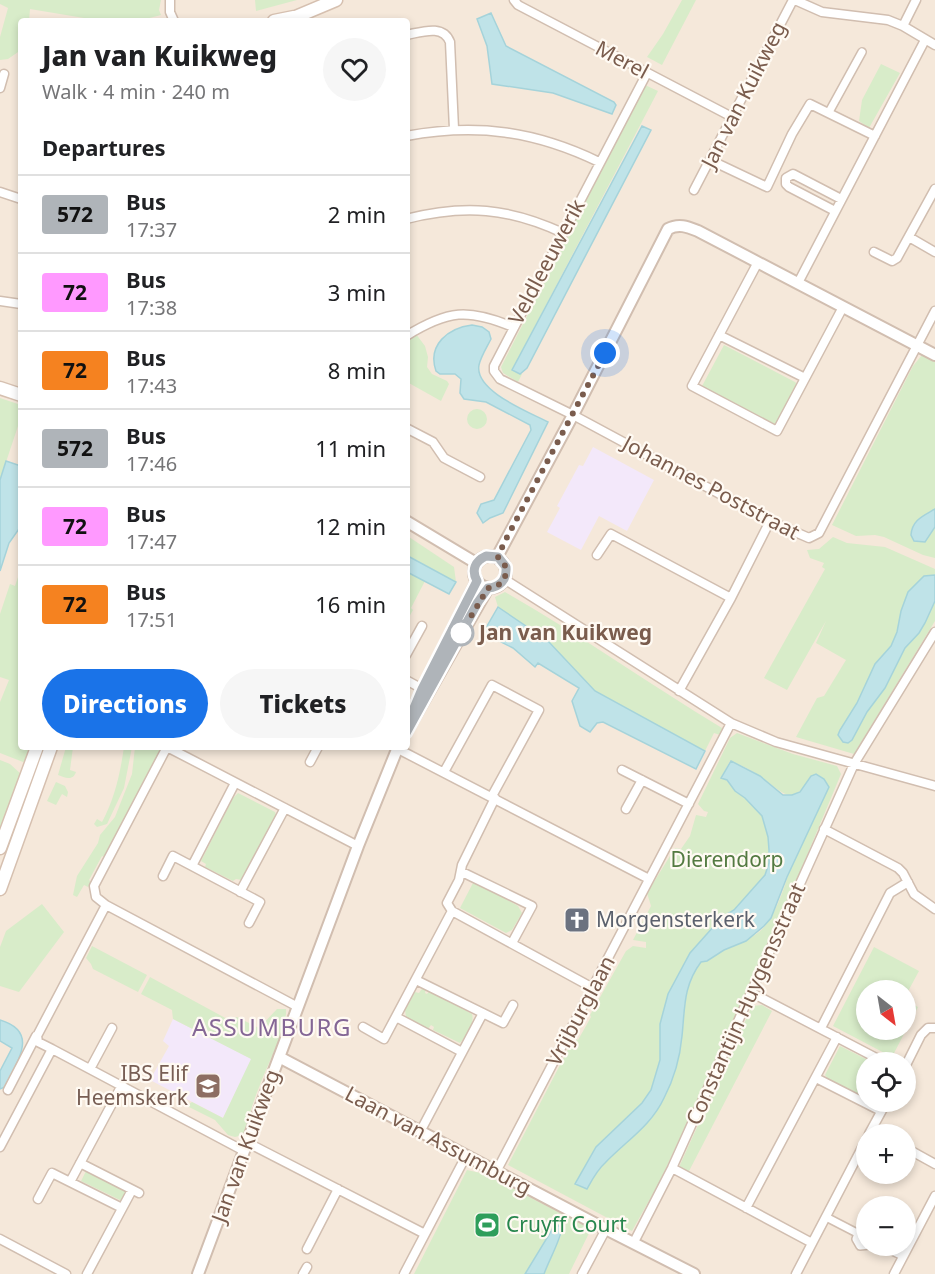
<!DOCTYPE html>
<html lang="en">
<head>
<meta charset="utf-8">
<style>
  body { margin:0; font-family:"Noto Sans",sans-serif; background:#f6f6f6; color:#202124; height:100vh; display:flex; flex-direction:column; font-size:22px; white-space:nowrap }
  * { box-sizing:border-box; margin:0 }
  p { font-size:20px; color:#757577 }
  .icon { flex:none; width:33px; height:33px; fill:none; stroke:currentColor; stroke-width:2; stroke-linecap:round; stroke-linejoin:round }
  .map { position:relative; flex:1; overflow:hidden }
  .drawer { position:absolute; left:18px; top:18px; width:392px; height:732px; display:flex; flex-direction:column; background:#fff; border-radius:6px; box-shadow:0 3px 9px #0003 }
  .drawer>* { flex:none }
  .badge { padding:0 12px; border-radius:4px; font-size:21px; line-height:39px }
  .needle { width:39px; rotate:149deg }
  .tools { position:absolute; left:856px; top:980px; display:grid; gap:12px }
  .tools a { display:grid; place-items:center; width:60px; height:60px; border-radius:50%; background:#fff; box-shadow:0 3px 9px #0003; font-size:30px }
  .you { position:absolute; width:30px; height:30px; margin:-15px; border:4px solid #fff; border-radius:50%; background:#1a73e8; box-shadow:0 0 0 9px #1a73e833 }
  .map>.badge { position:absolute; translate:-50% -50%; box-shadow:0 0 0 3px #fff }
  h2 { padding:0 24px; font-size:22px; line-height:54px }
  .round { display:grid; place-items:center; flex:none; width:63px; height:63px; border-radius:32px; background:#f6f6f6 }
  .head { display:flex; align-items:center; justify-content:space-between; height:102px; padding:0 24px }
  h1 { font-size:28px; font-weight:800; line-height:45px }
  .cta { display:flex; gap:12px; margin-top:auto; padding:12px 24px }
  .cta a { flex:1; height:69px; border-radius:36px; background:#1a73e8; color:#fff; font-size:24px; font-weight:800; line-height:69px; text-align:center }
  .cta a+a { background:#f6f6f6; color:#202124 }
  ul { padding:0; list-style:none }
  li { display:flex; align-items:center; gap:18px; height:78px; padding:0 24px; border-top:2px solid #e0e0e0 }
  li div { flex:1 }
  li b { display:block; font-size:22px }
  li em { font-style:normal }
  li .badge { min-width:66px; font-weight:700; text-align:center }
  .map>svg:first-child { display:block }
</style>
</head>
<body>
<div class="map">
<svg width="935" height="1274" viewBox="0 0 935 1274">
  <rect width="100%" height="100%" fill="#fdf6ec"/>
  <path fill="#f5e8da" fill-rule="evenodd" d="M 0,0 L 935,0 L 935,1274 L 0,1274 ZM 21,21 L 406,21 L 406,747 L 21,747 ZM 867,990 L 906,990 L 906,1029 L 867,1029 ZM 867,1062 L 906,1062 L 906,1101 L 867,1101 ZM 867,1134 L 906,1134 L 906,1173 L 867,1173 ZM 867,1206 L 906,1206 L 906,1245 L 867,1245 Z"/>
  <path fill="#f3e8fa" d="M 593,447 L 654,480 L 627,531 L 599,516 L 581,550 L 547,532 L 560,508 L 557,506 L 579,465 L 583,466 Z
    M 173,1019 L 252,1059 L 223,1118 L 150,1080 L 169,1046 L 163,1041 Z"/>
  <path fill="#d8ecc9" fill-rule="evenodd" d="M 0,0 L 161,0 L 159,10 L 161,15 L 138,21 L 102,21 L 30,9 L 29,21 L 21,21 L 21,50 L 8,59 L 0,60 L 0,37 L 8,8 L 0,4 Z
    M 255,0 L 297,0 L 256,11 Z
    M 682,0 L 696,0 L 662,65 L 647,57 L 663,34 Z
    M 881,64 L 900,73 L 869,128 L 859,121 L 862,100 Z
    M 645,85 L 658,91 L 512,370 L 522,374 L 518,382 L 503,373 L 501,367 Z
    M 416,334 L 425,346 L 428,357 L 427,367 L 432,374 L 447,381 L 449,384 L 441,401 L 407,382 L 406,342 Z
    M 724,345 L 795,382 L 798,385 L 777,425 L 701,388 Z
    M 922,355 L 935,362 L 935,558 L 923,555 L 884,537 L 875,535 L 856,536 L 832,525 L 913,366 Z
    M 0,398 L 21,405 L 21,417 L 0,480 Z
    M467 419a10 10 0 1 1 20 0a10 10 0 1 1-20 0Z
    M 406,535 L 454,567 L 456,582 L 407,555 Z
    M 833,537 L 847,543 L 885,547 L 935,569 L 935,575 L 924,576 L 908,592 L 901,611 L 897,632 L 891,646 L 875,664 L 857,703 L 840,730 L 838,735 L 843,742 L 885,688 L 900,656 L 905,647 L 919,633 L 935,601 L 935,621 L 854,754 L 796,737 L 817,698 L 824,696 L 846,660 L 816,643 L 826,621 L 787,690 L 764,678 L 825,569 L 822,567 L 824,563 L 810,558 L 807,550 L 819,549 Z
    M 21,568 L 21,747 L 35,747 L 26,761 L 23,762 L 0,753 L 0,702 L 9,680 L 0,677 L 0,614 L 10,584 L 15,586 Z
    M 407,572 L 425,581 L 411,608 L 413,610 L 408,619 Z
    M 505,592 C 579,634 649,684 722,728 L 720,735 L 714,733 L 705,751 L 595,691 L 548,641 L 498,607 L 495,597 Z
    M 737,733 L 793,754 L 837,766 L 841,774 L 772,939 L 659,1183 L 632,1231 L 508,1165 L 574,1038 L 578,1040 L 591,1017 L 590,1015 L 626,951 L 633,946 L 646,948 L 646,942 L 633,940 L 651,906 L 647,893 L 675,848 L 681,849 L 690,836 L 696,815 L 706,817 L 708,812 L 704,811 L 698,804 L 730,738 ZM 730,761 C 741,765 751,770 760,776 C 783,792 792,809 811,776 C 802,816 790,895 765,926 C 755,938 739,943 726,949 C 717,953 711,961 701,962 C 683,986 686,1008 682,1036 C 680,1057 674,1079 664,1098 C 651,1126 626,1141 605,1162 C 598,1170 592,1180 587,1189 L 575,1184 L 596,1147 L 642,1103 L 651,1090 L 660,1060 L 660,1024 L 677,977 L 690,953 L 722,917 L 734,910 L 765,875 L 769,863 L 769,850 L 768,837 L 762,816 L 745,798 L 735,791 L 726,780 L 721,778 Z
    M 66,747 L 73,747 L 70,770 L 76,772 C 73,781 65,778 58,775 Z
    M 124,747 L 132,747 L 124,788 L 107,824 L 97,827 L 94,824 L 97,819 L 102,822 C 115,798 120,774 124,747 Z
    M 135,747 L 159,747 L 159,752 L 104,857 L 102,856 L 89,880 L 91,882 L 88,887 L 84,885 L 77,897 L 73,895 L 77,876 L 98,843 L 100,835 L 115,817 L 132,774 Z
    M 0,760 L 10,764 L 21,774 L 0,843 Z
    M 56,782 L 65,786 L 68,792 L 67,797 L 62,794 L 56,805 L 47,801 Z
    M 238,793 L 275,812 L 276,815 L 242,880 L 236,879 L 233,881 L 205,867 L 206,864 L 201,861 L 233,798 Z
    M 474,881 L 518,906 L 522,913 L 512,930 L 506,933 L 460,908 Z
    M 42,904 L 64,932 L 19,992 L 0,986 L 0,947 L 6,931 Z
    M 92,946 L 147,975 L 138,992 L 93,969 L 91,964 L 86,958 Z
    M 874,947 L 919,971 L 906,995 L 906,990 L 867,990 L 867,1029 L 906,1029 L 906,1001 L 918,1007 L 892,1057 L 833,1026 Z
    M 150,977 L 229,1020 L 237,1017 L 259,1028 L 277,1009 L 286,1009 C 288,1025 266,1068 260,1085 C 253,1101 249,1118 243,1135 L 235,1137 L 228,1135 L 215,1120 L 189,1107 L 189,1104 L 192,1102 L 223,1118 L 251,1059 L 173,1019 L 172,1010 L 141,994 Z
    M 423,987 L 426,989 L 425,993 L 427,994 L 430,990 L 472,1014 C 475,1024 466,1036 460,1043 L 433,1030 L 434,1027 L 431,1025 L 428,1029 L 406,1017 L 405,1010 L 415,992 L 419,993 Z
    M 762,1005 L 772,1011 L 688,1173 L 679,1167 L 752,1006 Z
    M 840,1046 L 872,1062 L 867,1062 L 867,1098 L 828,1079 L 825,1075 Z
    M 467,1170 L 485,1174 L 591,1229 L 569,1274 L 544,1274 L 552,1252 L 561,1236 L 542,1248 L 525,1274 L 414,1274 Z
    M 86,1171 L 127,1191 L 122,1201 L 81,1181 Z"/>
  <path fill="#bfe3e8" stroke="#a5d3da" stroke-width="1.5" d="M 491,13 L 506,46 L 614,102 L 616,105 L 612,114 L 553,93 L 492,84 L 487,46 L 477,19 Z
    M 642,126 L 651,130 L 527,368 L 520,374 L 512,370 Z
    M 472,325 L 482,327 L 489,332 L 491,339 C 487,347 481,356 479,365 C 474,391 529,412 548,422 L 503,513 L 490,518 L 483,523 L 477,513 L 481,504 L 494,500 L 531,430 L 530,425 L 486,402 L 464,399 L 460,393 L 461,379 L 455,374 L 440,374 L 436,371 C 427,345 448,328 472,325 Z
    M 6,461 L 21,466 L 21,526 L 9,543 L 0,571 L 0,480 Z
    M 935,509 L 935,527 L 925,542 L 914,541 L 911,535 C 912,520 923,516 935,509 Z
    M 406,555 L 456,582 L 449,594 L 407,572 Z
    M 935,575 L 935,601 L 925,623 L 919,633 L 905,648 L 885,688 L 867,712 L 852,740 L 848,743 L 843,742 L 838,735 L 840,730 L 857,703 L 875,664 L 891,646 L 897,632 L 901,611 L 908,592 L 924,576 Z
    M 498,607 L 548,641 L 595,691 L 705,751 L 696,769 L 603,722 L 597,723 L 590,732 L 580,726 L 572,701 L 579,688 L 538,663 L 535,667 L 513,648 L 483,633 Z
    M 731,761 L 760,776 L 783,795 L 792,795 L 800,792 L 811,776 L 816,774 L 824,779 L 829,787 L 787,877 L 771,918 L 764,926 L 746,941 L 724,950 L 707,961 L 701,962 C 683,986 685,1008 682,1036 C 680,1058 674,1079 664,1098 C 651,1126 626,1141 605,1163 C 597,1170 592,1180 587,1189 L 575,1184 L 596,1147 L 642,1103 L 651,1090 L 660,1060 L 660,1024 L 668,994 L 690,953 L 722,917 L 734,910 L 765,875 L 769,863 L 769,850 L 768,837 L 762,816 L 745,798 L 735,791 L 727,780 L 721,778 Z
    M 0,1020 C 40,1032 17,1061 5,1087 L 0,1089 L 0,1071 L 12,1048 L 0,1041 Z
    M 557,1225 L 562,1228 C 560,1241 549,1260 544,1274 L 525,1274 L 553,1228 Z"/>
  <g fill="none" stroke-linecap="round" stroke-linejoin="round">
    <g stroke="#d1beb0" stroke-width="10">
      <path id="pedestrian" d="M 829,112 L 862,52
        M 826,1217 L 857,1233
        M 867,1229 L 859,1231 L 856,1239 L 860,1246 L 870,1245
        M 879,1245 L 903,1256"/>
    </g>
    <g stroke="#d1beb0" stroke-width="11">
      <path id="minor" d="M 170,0 L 170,12 L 174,21
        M 514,0 L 518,5 L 732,117
        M 795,0 L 822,12 L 888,20 L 903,26 L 935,45
        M 903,26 L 916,0
        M 406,35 C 422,32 443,24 450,42 L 454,129
        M 647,73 L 494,366 L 494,371 L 500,379 L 573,415 L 770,521 L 809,538 L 819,533 L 935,311
        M 0,88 L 4,74
        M 406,136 C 477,123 535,131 599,162
        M 710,160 L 767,187 L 792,134 L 810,104 L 875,136
        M 694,190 L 793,0
        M 0,192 L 21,199
        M 835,211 L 789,187 L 786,184 L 786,178 L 793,174 L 841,199
        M 406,219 C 465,204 509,208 563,233
        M 909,237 L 935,252
        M 874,252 L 892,261 L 897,258 L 935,189
        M 758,262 L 692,386 L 777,431 L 843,307
        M 798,283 L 925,40
        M 0,301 L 21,304
        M 719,335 L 805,378
        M 406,336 C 448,310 468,308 513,327
        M 406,428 L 433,442 L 444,458 L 480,477
        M 597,555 L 611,534 L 731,598
        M 504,579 L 731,723 L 776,742 L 935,786
        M 406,655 L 422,626
        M 406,680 L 428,692
        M 679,691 L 731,598 L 770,521
        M 167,747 L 358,846
        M 398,749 L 649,879
        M 310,762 L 318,747
        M 622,770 L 689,804
        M 444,772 L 492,685 L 539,710 L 492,796
        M 235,783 L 192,866 L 260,902 L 249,923
        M 626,809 L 642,780
        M 824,829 L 898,868 L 903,873 L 914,894 L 935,909
        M 462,872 L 532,906 L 512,943
        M 163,876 L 173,856 L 192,866
        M 240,892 L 285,808
        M 106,905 L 298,1007
        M 452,911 L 447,903 L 459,880 L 462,865 L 495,798
        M 416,980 L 503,1023 L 513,1005
        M 752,993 L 884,1062
        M 396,1017 L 462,1052
        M 363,1027 L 384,1039 L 452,911 L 593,988
        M 821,1028 L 890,893 L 908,882
        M 52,1049 L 244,1151
        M 906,1065 L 921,1035 L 928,1028 L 935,1028
        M 90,1069 L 112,1028
        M 816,1078 L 881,1111
        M 122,1085 L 70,1182 L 122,1208
        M 8,1090 L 36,1036
        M 420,1132 L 483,1013
        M 869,1134 L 887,1101
        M 246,1142 L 425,1234
        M 0,1147 L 52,1049 L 38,1042 L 37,1036 L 106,905 L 96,897 L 94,886 L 167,747
        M 906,1148 L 935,1164
        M 80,1163 L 139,1193
        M 672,1168 L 812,1243
        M 496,1172 L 731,723
        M 38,1199 L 52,1173 L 70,1182
        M 746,1208 L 837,1037
        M 0,1239 L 66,1274
        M 634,1242 L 672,1168 L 854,764 L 935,632
        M 307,1249 L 338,1189
        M 87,1274 L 132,1190
        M 303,1274 L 307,1267
        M 404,1274 L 466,1156
        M 582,1274 L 606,1229
        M 796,1274 L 867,1138
        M 894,1274 L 935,1196"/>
    </g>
    <g stroke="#d1beb0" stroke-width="14">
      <path id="tertiary" d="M 406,521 L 476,563
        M474 572a16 16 0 1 1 32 0a16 16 0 1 1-32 0Z
        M 497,557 L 573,415 L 668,229 C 679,223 688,227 698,231 L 935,355
        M 417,701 L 477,581
        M 406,732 L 488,588
        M 279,1057 L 592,1222 L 694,1274
        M 198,1274 L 358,846 L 398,747"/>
    </g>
    <g stroke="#d6c0b0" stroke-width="15">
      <path id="secondary" d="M 274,21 L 294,17
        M 286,21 L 336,0
        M 0,388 L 21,395
        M 0,848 L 37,747
        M 0,889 L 51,747"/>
    </g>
    <use href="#pedestrian" stroke="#fff" stroke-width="7"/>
    <use href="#minor" stroke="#fff" stroke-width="8"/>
    <use href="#tertiary" stroke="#fff" stroke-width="10"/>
    <use href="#secondary" stroke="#fff" stroke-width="12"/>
  </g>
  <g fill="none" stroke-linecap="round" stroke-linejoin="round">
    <g stroke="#fff" stroke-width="14">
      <path id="line" d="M 406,727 L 422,689 L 477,581 C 471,570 475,561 486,556 L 498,557 L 506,567 C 507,580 500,587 488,588 L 478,602 L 406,733"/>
    </g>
    <use href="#line" stroke="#afb4b9" stroke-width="9"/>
    <path stroke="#7a5c4d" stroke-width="6" stroke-dasharray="0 10.8" d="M 461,633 L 458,638 L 488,588 C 500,587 507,580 506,567 L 498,557 L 504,543 L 605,353"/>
  </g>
  <defs>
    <g id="church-square" transform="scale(1.35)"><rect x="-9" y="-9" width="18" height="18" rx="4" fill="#6b7280" stroke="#fffaf3"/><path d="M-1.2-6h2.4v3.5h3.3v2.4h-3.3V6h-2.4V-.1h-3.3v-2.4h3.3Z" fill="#fff"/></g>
    <g id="school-square" transform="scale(1.35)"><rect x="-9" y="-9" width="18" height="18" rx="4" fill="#8d6e63" stroke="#fffaf3"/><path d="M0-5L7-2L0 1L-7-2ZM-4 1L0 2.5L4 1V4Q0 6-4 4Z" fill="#fff"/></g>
    <g id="stadium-square" transform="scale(1.35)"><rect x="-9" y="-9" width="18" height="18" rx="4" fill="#2e9e5b" stroke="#fffaf3"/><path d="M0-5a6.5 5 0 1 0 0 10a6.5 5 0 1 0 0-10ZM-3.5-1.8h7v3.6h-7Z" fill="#fff"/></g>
  </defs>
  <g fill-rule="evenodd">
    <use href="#church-square" x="577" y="920"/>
    <use href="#school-square" x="208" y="1086"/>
    <use href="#stadium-square" x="487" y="1225"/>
  </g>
  <circle fill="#fff" stroke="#afb4b9" stroke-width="3" cx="461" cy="633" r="12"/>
  <g text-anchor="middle" stroke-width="4.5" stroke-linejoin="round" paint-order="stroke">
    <g font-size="21" fill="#7a5c4d" stroke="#fffaf3">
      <text transform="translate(622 60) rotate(28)" y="7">Merel</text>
      <text transform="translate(744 95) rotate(-63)" y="7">Jan van Kuikweg</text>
      <text transform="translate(547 262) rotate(-62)" y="7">Veldleeuwerik</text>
      <text transform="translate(711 488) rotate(28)" y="7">Johannes Poststraat</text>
      <text transform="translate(746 1004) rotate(-66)" y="7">Constantijn Huygensstraat</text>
      <text transform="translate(581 1011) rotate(-62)" y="7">Vrijburglaan</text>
      <text transform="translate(438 1141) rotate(28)" y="7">Laan van Assumburg</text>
      <text transform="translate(246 1146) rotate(-70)" y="7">Jan van Kuikweg</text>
    </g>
    <g font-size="21" font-weight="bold" fill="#7a5c4d" stroke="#fffaf3" text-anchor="start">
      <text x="479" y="640">Jan van Kuikweg</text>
    </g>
    <g font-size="21" fill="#537a41" stroke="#fffaf3">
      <text x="727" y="867">Dierendorp</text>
    </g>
    <g font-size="21" fill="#5b616d" stroke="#fffaf3" text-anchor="start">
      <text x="596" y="927">Morgensterkerk</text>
    </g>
    <g font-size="21" fill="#785e54" stroke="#fffaf3" text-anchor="end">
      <text x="188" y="1081">IBS Elif<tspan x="188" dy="24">Heemskerk</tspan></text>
    </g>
    <g font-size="21" fill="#27864d" stroke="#fffaf3" text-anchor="start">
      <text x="506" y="1232">Cruyff Court</text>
    </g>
    <g font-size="24" letter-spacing="1.5" fill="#846695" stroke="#fffaf3">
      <text x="272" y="1036">ASSUMBURG</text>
    </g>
  </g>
</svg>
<div class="tools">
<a><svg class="needle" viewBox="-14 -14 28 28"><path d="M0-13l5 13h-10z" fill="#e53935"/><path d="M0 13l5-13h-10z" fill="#757577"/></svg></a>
<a><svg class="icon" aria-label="locate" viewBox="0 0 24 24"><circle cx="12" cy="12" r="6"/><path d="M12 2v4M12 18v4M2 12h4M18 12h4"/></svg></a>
<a>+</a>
<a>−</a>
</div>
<div class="you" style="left:605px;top:353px"></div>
<section class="drawer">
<div class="head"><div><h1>Jan van Kuikweg</h1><p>Walk · 4 min · 240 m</p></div><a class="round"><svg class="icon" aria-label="heart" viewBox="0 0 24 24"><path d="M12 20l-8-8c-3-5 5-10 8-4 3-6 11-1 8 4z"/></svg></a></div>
<h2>Departures</h2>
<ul>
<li><span class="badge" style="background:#afb4b9;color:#111">572</span><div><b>Bus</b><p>17:37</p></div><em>2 min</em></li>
<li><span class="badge" style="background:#f9f;color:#111">72</span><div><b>Bus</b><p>17:38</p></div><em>3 min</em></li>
<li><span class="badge" style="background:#f58220;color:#111">72</span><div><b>Bus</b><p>17:43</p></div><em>8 min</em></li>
<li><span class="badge" style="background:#afb4b9;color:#111">572</span><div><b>Bus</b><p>17:46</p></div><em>11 min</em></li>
<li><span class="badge" style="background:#f9f;color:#111">72</span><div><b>Bus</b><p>17:47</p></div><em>12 min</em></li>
<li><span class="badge" style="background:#f58220;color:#111">72</span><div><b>Bus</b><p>17:51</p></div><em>16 min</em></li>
</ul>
<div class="cta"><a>Directions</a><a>Tickets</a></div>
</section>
</div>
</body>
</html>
